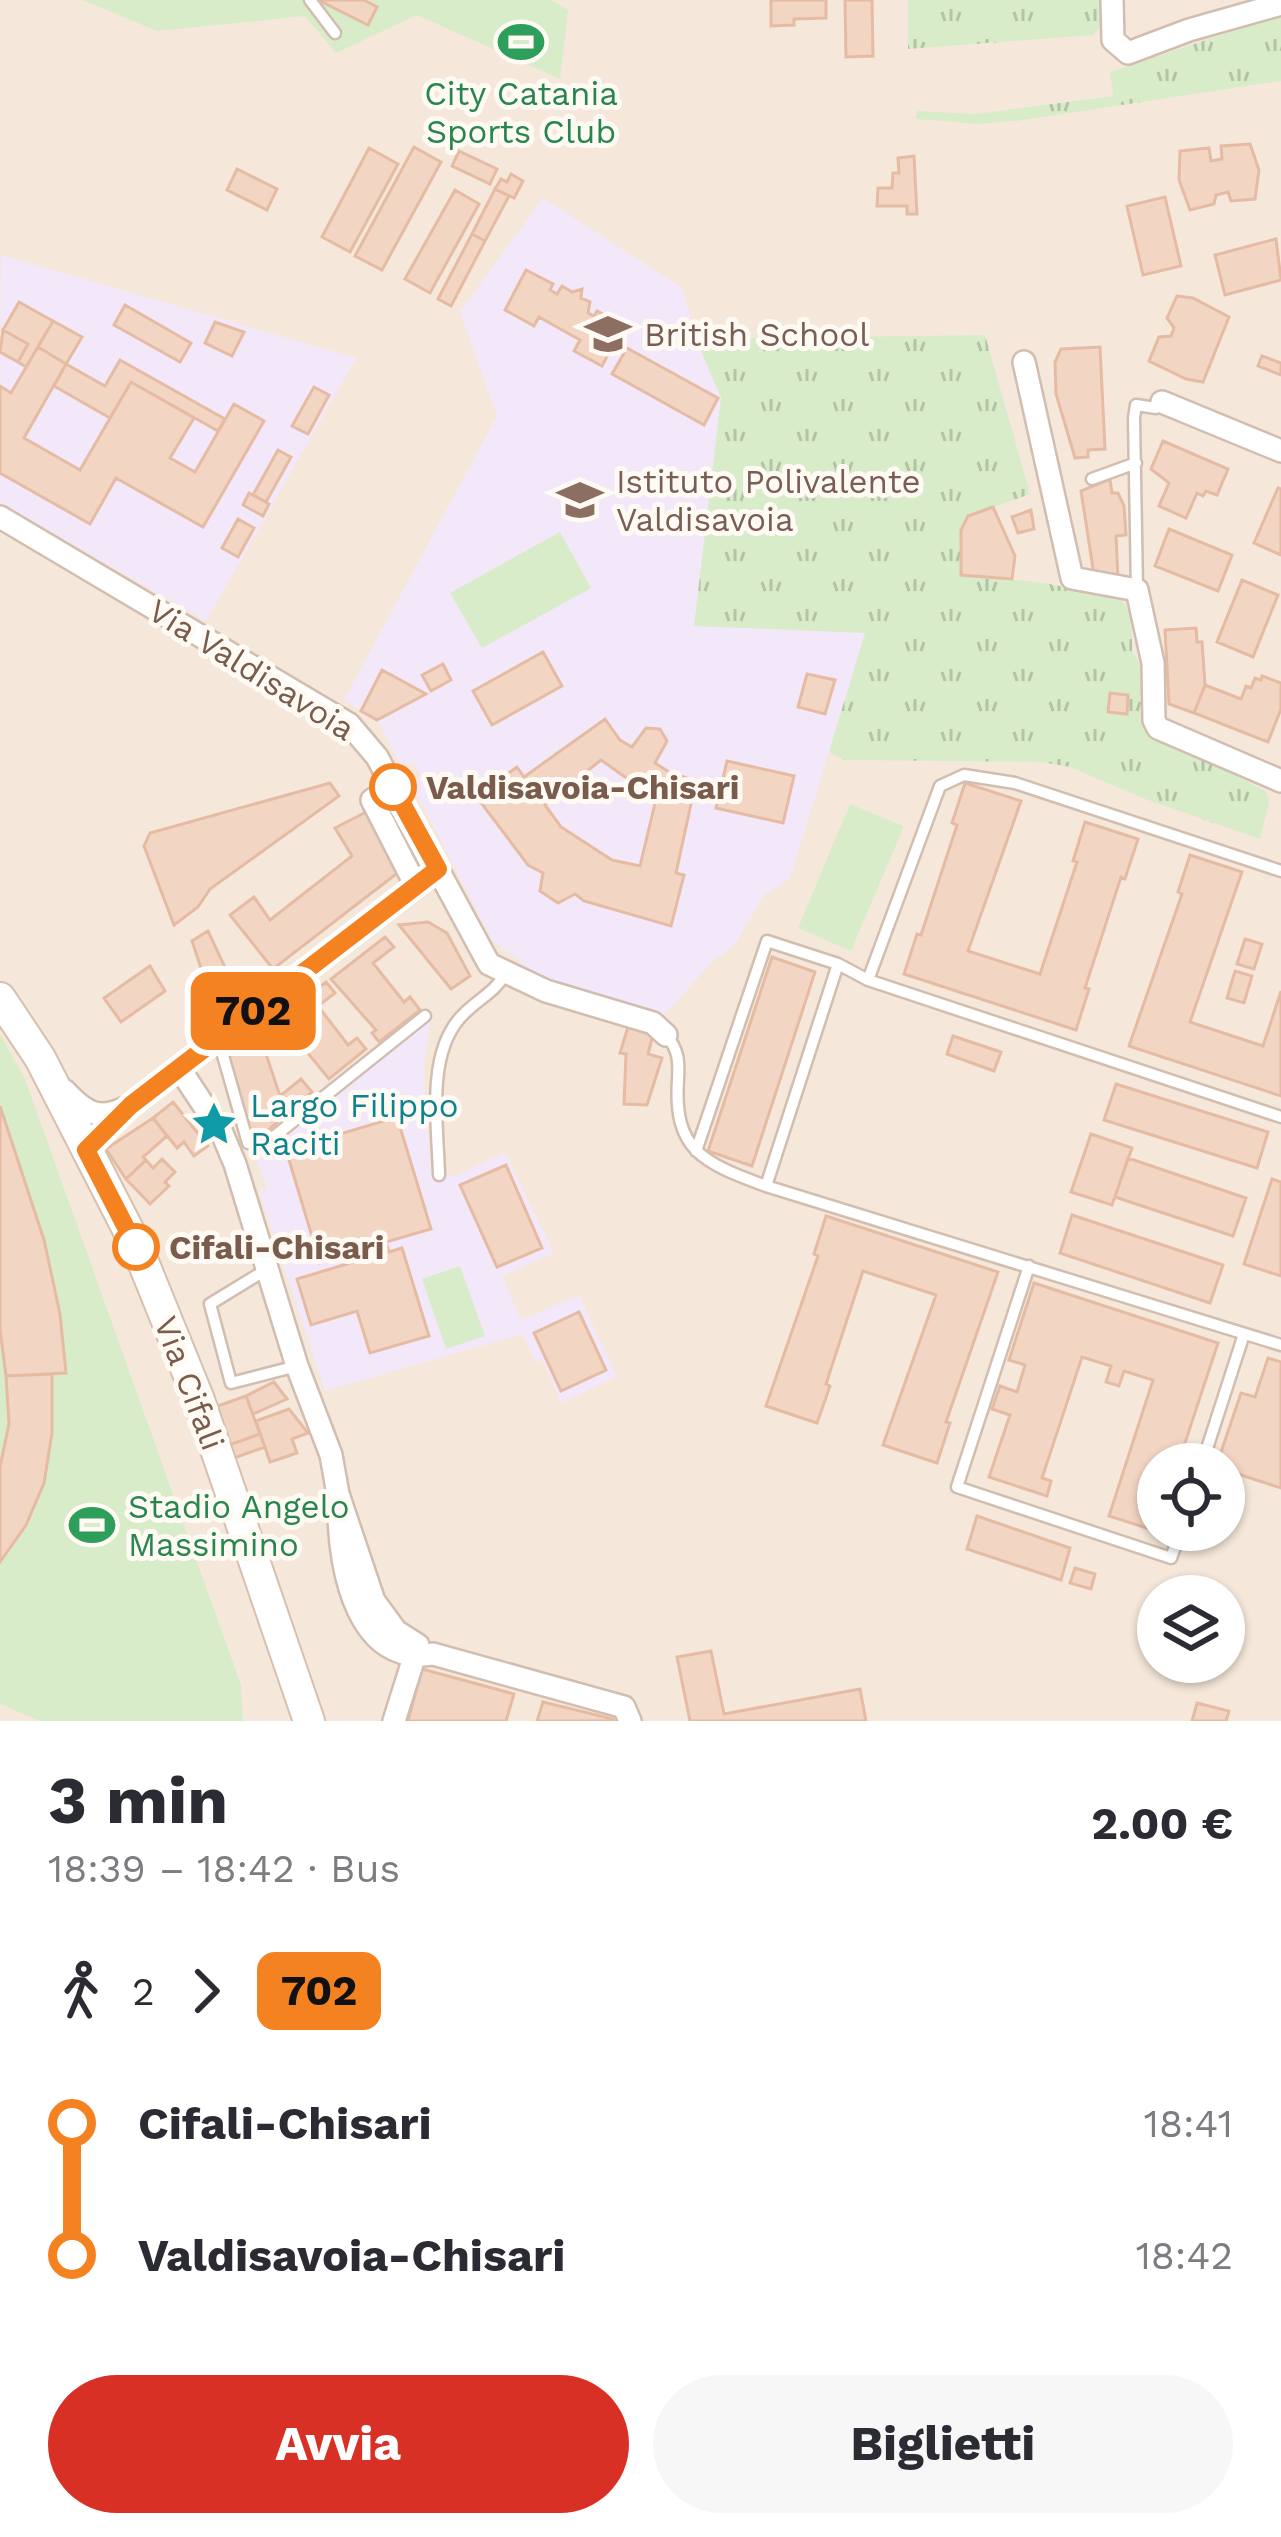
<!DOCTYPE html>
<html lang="it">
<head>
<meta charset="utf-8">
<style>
  body { margin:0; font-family:"Work Sans",sans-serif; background:#f7f7f7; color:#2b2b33; height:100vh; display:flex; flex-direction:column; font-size:45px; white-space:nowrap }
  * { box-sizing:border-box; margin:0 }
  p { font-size:39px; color:#7c7c81 }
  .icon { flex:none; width:66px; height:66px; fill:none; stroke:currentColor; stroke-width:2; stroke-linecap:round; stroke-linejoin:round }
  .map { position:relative; height:1721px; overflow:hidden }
  .side { display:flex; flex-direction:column; background:#fff; flex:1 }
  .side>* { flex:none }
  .badge { padding:0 24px; border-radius:18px; font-size:42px; line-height:78px }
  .fabs { position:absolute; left:1137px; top:1443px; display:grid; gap:24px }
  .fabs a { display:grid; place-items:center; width:108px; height:108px; border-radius:50%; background:#fff; box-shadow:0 3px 9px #0004; font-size:60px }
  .map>.badge { position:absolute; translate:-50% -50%; box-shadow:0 0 0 6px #fff }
  .legs { display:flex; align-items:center; gap:18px; height:132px; padding:0 48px; font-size:39px }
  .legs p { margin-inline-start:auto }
  .summary { display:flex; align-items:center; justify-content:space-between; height:204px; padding:0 48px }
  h1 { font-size:66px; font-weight:700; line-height:90px }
  .action { display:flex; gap:24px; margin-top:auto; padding:24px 48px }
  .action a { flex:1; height:138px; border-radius:72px; background:#d93025; color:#fff; font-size:48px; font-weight:700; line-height:138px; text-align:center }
  .action a+a { background:#f7f7f7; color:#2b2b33 }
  ul { padding:0 48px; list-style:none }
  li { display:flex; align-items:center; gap:42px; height:132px; font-size:45px }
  li i { display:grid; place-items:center; width:18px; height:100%; margin:0 15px; background:currentColor }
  li i::after { content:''; width:30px; height:30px; margin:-15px; border:9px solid; border-radius:50%; background:#fff }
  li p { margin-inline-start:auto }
  li:first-child i { background:linear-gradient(#0000 50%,currentColor 0) }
  li:last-child i { background:linear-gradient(currentColor 50%,#0000 0) }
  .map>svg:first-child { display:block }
</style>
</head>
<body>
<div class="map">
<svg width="1281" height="1721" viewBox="0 0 1281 1721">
  <defs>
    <pattern id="grass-tufts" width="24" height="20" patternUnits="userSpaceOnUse" patternTransform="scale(3)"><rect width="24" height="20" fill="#d8ecc9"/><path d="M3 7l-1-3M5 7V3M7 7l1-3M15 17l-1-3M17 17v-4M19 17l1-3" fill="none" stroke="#b4c2a5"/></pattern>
  </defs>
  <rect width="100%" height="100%" fill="#fdf6ec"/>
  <path fill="#f5e8da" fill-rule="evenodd" d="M 0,0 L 1281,0 L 1281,1721 L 0,1721 ZM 1158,1464 L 1224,1464 L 1224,1530 L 1158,1530 ZM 1158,1596 L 1224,1596 L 1224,1662 L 1158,1662 Z"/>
  <path fill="#f3e8fa" d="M 543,198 L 682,288 L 696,339 L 721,398 L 695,626 L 866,633 L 790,878 L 763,896 L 736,943 L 712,962 L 663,1016 L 523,971 L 520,960 L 493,941 L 411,784 L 421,777 L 414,763 L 401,765 L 377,720 L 344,700 L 497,416 L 460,312 Z
    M 1,255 L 356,358 L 206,621 L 0,502 Z
    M 431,1018 L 423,1072 L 432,1176 L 448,1174 L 452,1177 L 505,1153 L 554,1253 L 502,1276 L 521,1320 L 579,1295 L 617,1377 L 561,1403 L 543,1360 L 536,1362 L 522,1334 L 325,1391 L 259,1191 L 267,1188 L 256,1159 Z"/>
  <path fill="url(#grass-tufts)" d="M 908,0 L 1103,0 L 1103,23 L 1093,35 L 908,49 Z
    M 1281,15 L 1281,81 L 1016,121 L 978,124 L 916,119 L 917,111 L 976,114 L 1113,96 L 1110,72 Z
    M 985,335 L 1030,494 L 968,516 L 961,531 L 961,574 L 1044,583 L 1118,597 L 1132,613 L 1132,651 L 1147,675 L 1145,719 L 1153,740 L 1213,762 L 1266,792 L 1269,803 L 1260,839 L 1145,799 L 1070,767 L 1042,762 L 845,760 L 829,752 L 865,633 L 694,626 L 721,398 L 696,339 Z"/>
  <path fill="#d8ecc9" d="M 82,0 L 551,0 L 568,10 L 560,79 L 417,15 L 336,53 L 305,16 L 157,31 Z
    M 560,532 L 591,588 L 482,648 L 450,593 Z
    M 850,804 L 904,826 L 851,951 L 798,928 Z
    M 0,1034 L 25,1079 L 241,1685 L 243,1721 L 40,1721 L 0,1704 Z
    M 460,1266 L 485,1336 L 446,1349 L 422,1279 Z"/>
  <path fill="#f3d5c3" stroke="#e6bba3" stroke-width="3" fill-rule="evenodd" d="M 318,0 L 364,0 L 377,7 L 368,25 Z
    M 771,0 L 826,0 L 826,18 L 794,19 L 794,25 L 771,26 Z
    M 845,0 L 872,0 L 873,56 L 846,57 Z
    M 1250,144 L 1259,170 L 1255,199 L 1231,201 L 1228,192 L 1216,195 L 1214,204 L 1190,210 L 1179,180 L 1180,151 L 1209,148 L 1211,161 L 1222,159 L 1221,146 Z
    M 414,147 L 441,162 L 382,270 L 355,256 Z
    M 369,148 L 398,164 L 350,252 L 322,237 Z
    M 459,151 L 497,169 L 490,184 L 452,166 Z
    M 914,156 L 917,214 L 907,214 L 907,206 L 877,206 L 878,188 L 892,188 L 893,173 L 899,173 L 898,158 Z
    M 237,169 L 277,189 L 267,210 L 227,190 Z
    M 511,174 L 523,181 L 514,198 L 495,189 L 501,179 L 507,182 Z
    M 495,189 L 509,196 L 485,241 L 472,234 Z
    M 455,190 L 479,204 L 430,293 L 405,279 Z
    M 1165,197 L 1181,266 L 1143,275 L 1127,206 Z
    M 472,234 L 485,241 L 451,306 L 438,299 Z
    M 1276,239 L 1281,280 L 1225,295 L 1215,255 Z
    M 526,270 L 553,284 L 550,290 L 557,294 L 562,286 L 572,292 L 582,289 L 581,298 L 590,302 L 588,313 L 594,316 L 597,311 L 624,325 L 602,366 L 574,351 L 580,340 L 539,317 L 534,326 L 505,310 Z
    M 1177,296 L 1193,298 L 1229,317 L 1203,382 L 1186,379 L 1149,361 L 1159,337 L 1171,336 L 1174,328 L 1167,318 Z
    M 19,302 L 53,321 L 26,367 L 18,362 L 28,344 L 3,330 Z
    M 125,305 L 191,343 L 180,362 L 114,325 Z
    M 53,321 L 82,337 L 66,364 L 38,347 Z
    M 215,322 L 244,332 L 232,356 L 205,343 Z
    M 3,330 L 28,344 L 18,362 L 0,352 Z
    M 38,347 L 66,364 L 24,438 L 80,470 L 131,382 L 194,418 L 170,458 L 195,472 L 234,404 L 264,421 L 203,527 L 116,478 L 90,524 L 0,473 L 0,386 L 11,393 Z
    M 1100,347 L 1105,449 L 1088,450 L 1088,457 L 1075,458 L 1056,394 L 1055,362 L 1061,349 Z
    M 627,348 L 718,398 L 704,425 L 612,374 Z
    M 1262,356 L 1281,363 L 1281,375 L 1258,366 Z
    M 120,360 L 225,419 L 218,431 L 131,382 L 110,418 L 54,386 L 66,364 L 105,386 Z
    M 314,387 L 329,395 L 308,434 L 292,426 Z
    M 1163,441 L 1228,469 L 1217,495 L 1206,491 L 1203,496 L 1197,493 L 1186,518 L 1159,506 L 1169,483 L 1151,469 Z
    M 278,450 L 291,457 L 266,502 L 253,495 Z
    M 1110,479 L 1112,493 L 1118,493 L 1124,506 L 1126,535 L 1116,536 L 1118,578 L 1094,575 L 1081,491 Z
    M 1278,488 L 1281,489 L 1281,555 L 1254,543 Z
    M 249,493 L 269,504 L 263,516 L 243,505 Z
    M 993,507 L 1015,556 L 1012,579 L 961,575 L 961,530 L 968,516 Z
    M 1031,510 L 1034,529 L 1018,533 L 1012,517 Z
    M 238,519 L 254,528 L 238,557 L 222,548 Z
    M 1169,529 L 1232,555 L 1218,591 L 1155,566 Z
    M 1242,580 L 1278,595 L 1253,657 L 1217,642 Z
    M 1196,628 L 1197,642 L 1202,642 L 1205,685 L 1194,713 L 1169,704 L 1165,630 Z
    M 543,652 L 562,686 L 492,725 L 473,691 Z
    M 443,664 L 451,680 L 431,691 L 422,675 Z
    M 382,670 L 426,694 L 377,720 L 361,711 Z
    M 807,674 L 835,680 L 825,714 L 798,707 Z
    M 1262,676 L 1281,683 L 1281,709 L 1268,742 L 1194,713 L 1205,685 L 1241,699 L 1246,686 L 1251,688 L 1255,678 L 1261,680 Z
    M 1110,693 L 1128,695 L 1127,714 L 1108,712 Z
    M 605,719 L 620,740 L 632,747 L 646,728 L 660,729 L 667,741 L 655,763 L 669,772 L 696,781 L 676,873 L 684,875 L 671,926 L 584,901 L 575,894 L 558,903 L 540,891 L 543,873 L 528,865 L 476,796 L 517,767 L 524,777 ZM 601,760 L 656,799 L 640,866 L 612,860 L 561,827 L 545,805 Z
    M 727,761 L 794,776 L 783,823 L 716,808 Z
    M 330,783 L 339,796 L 210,889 L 198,907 L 174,925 L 144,846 L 150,833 Z
    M 965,783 L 1021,801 L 968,951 L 1040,974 L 1077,862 L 1073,861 L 1085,822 L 1138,839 L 1125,879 L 1121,877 L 1085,988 L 1089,989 L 1076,1030 L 904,974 L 917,934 L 921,935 L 957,825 L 952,823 Z
    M 370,810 L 400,871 L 273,969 L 230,915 L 254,897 L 270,920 L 352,856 L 335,828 Z
    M 1190,855 L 1242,872 L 1190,1022 L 1263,1046 L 1281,991 L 1281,1096 L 1129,1046 L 1182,894 L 1178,892 Z
    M 428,922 L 447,933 L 470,976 L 451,989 L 399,925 Z
    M 208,931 L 229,976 L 236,971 L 246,991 L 216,1014 L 192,941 Z
    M 385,937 L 394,947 L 373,963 L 404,1002 L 410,997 L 420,1010 L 379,1042 L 372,1033 L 376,1030 L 331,979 Z
    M 1245,939 L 1262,944 L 1254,969 L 1237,964 Z
    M 772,957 L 815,972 L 752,1166 L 708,1151 Z
    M 150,966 L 165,991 L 121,1022 L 104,998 Z
    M 1235,971 L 1252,976 L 1244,1003 L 1227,998 Z
    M 326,982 L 335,993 L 318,1006 L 348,1045 L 357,1038 L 366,1049 L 329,1079 L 279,1018 Z
    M 628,1027 L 653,1035 L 648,1054 L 662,1058 L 647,1105 L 624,1104 L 626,1054 L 620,1053 Z
    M 264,1030 L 274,1042 L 265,1051 L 280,1096 L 301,1079 L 312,1092 L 266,1132 L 250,1135 L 227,1058 Z
    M 953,1036 L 1001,1052 L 994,1071 L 947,1054 Z
    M 1116,1084 L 1268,1132 L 1257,1168 L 1104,1120 Z
    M 173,1102 L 208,1146 L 194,1156 L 184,1142 L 177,1148 L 153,1118 Z
    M 0,1106 L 44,1240 L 60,1314 L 66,1373 L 6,1376 L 0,1329 Z
    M 397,1117 L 431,1229 L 386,1242 L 389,1252 L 402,1248 L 429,1336 L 370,1353 L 357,1311 L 311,1325 L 297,1279 L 360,1260 L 358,1252 L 320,1263 L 286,1150 Z
    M 153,1118 L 167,1136 L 143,1157 L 146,1160 L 126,1179 L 106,1149 Z
    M 1091,1134 L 1132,1148 L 1112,1205 L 1071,1192 Z
    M 1128,1158 L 1246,1198 L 1233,1236 L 1115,1197 Z
    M 162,1159 L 175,1172 L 165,1182 L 169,1186 L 150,1204 L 126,1179 L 146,1160 L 153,1168 Z
    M 506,1165 L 542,1248 L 497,1267 L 460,1185 Z
    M 1272,1179 L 1281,1182 L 1281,1276 L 1244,1264 Z
    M 1072,1215 L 1223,1265 L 1210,1303 L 1060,1253 Z
    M 826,1216 L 998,1272 L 946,1422 L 950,1423 L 937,1463 L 883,1445 L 936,1295 L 863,1271 L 826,1384 L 830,1386 L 817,1423 L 766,1406 L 818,1256 L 814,1254 Z
    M 1034,1283 L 1218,1343 L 1178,1464 L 1158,1464 L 1156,1531 L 1109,1516 L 1153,1380 L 1124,1371 L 1119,1386 L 1106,1382 L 1111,1366 L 1082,1357 L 1042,1478 L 1051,1481 L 1047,1496 L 989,1477 L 1010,1415 L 992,1409 L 1000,1386 L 1017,1392 L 1025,1365 L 1009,1360 Z
    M 579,1312 L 606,1370 L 561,1391 L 534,1333 Z
    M 1268,1358 L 1281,1362 L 1281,1488 L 1226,1470 L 1224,1476 L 1224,1464 L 1217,1464 L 1241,1393 L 1255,1397 Z
    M 52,1374 L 52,1433 L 44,1483 L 26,1525 L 0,1562 L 0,1467 L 9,1424 L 6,1376 Z
    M 274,1382 L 287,1399 L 253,1414 L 246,1396 Z
    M 246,1396 L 260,1434 L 229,1445 L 215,1407 Z
    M 289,1409 L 308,1433 L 292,1439 L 297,1453 L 270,1462 L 256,1421 Z
    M 260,1434 L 265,1447 L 234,1458 L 229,1445 Z
    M 977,1516 L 1070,1548 L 1061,1580 L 967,1549 Z
    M 1075,1568 L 1095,1574 L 1091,1589 L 1070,1583 Z
    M 711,1651 L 724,1714 L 860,1689 L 866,1721 L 690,1721 L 677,1657 Z
    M 422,1669 L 514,1694 L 506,1721 L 408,1721 Z
    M 543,1702 L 613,1719 L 614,1721 L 537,1721 Z
    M 1197,1703 L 1229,1711 L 1226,1721 L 1192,1721 Z"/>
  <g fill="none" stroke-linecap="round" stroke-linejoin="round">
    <g stroke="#d1beb0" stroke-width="15">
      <path id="service" d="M 310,0 L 335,33
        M 1092,479 L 1136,463
        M 1137,590 L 1134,418 L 1136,405 L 1156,408 L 1162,402
        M 868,980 L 940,786 L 964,775 L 1015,783 L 1281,871
        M 666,1035 C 679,1050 679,1062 678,1080 C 673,1152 705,1163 766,1186 L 1281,1345
        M 218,1038 L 248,1143 L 271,1139 L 425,1016
        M 696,1151 L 767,941 L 838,964
        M 439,1175 C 438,1128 426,1058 459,1019 C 474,1001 494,994 506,973
        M 766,1186 L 838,964 L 868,980 L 1281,1117
        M 1029,1266 L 957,1487 L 1171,1558 L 1181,1530
        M 269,1268 L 210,1304 L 231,1383 L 297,1366
        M 1202,1464 L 1244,1334"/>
    </g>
    <g stroke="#d1beb0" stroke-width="26">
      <path id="minor" d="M 1112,0 L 1113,40 L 1128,53 L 1189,30 L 1281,4
        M 1024,362 L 1072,578 L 1137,590 L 1153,663 L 1154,720 L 1158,728 L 1281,781
        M 1162,402 L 1281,451
        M 0,517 L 349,724 L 377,757 L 489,964 L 546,991 L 653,1023 L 666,1035
        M 393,787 L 372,800 L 416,886
        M 179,1068 L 222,1133 L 235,1164 L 297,1366 L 331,1455 L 338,1494 L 374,1601 L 396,1631 L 418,1645 L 394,1721
        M 65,1091 C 85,1112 97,1121 125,1108
        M 86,1151 L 131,1105 L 438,870
        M 339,1515 C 340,1570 358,1667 433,1654 L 624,1707 L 630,1721"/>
    </g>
    <g stroke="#d6c0b0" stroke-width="34">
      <path id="secondary" d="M 0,998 L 40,1058 L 137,1247 L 199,1400 L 309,1721"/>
    </g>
    <use href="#service" stroke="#fff" stroke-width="10"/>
    <use href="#minor" stroke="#fff" stroke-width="21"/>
    <use href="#secondary" stroke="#fff" stroke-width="30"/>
  </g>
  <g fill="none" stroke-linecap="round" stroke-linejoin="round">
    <g stroke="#fff" stroke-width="27">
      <path id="line-1" d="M 136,1247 L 86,1150 L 131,1105 L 438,869 L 393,787"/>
    </g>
    <use href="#line-1" stroke="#f58220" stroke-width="18"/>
  </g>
  <defs>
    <g id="stadium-bare" transform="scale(3.6)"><path d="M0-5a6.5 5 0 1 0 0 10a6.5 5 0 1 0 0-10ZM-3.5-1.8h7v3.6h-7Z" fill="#2e9e5b" stroke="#fffaf3" stroke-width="2.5" paint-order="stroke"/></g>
    <g id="school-bare" transform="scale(3.6)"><path d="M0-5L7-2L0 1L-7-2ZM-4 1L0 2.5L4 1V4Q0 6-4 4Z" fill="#8d6e63" stroke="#fffaf3" stroke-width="2.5" paint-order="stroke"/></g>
    <g id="sight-bare" transform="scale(3.6)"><path d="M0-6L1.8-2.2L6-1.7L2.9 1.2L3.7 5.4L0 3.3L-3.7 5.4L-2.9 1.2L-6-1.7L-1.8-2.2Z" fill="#0f9aa8" stroke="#fffaf3" stroke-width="2.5" paint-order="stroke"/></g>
  </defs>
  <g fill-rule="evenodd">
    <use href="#stadium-bare" x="521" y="42"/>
    <use href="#school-bare" x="608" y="334"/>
    <use href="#school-bare" x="580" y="500"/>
    <use href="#sight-bare" x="214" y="1124"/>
    <use href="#stadium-bare" x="92" y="1525"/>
  </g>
  <g fill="#fff" stroke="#f58220" stroke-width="6">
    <circle cx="393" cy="787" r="21"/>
    <circle cx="136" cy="1247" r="21"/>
  </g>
  <g text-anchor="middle" stroke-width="10" stroke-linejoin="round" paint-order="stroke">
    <g font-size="33" fill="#27864d" stroke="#fffaf3">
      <text x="521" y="105">City Catania<tspan x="521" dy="38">Sports Club</tspan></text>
      <text x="128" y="1518" text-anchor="start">Stadio Angelo<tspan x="128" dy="38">Massimino</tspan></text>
    </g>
    <g font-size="33" fill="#785e54" stroke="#fffaf3" text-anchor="start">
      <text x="644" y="346">British School</text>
      <text x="616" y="493">Istituto Polivalente<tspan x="616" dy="38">Valdisavoia</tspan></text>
    </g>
    <g font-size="33" fill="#7a5c4d" stroke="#fffaf3">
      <text transform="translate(252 669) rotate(32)" y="12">Via Valdisavoia</text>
      <text transform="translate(190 1383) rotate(69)" y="12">Via Cifali</text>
    </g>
    <g font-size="33" font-weight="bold" fill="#7a5c4d" stroke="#fffaf3" text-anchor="start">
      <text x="426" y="799">Valdisavoia-Chisari</text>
      <text x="169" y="1259">Cifali-Chisari</text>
    </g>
    <g font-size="33" fill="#0d838f" stroke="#fffaf3" text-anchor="start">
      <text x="250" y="1117">Largo Filippo<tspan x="250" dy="38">Raciti</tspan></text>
    </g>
  </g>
</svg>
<div class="fabs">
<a><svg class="icon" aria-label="locate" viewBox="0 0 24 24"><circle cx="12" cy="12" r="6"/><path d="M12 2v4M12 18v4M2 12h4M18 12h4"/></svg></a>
<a><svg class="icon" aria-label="layers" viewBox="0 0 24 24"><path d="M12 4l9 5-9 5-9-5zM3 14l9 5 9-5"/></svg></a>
</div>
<b class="badge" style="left:253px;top:1011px;background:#f58220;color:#111">702</b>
</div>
<section class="side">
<div class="summary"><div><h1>3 min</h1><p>18:39 – 18:42 · Bus</p></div><b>2.00 €</b></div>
<div class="legs"><svg class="icon" aria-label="walk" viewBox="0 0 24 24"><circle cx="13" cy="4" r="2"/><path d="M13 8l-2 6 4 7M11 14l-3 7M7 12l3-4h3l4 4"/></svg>2<svg class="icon" aria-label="forward" viewBox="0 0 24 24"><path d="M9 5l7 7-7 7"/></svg><b class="badge" style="background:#f58220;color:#111">702</b></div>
<ul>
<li><i style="color:#f58220"></i><b>Cifali-Chisari</b><p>18:41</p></li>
<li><i style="color:#f58220"></i><b>Valdisavoia-Chisari</b><p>18:42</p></li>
</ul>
<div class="action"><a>Avvia</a><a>Biglietti</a></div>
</section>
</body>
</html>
